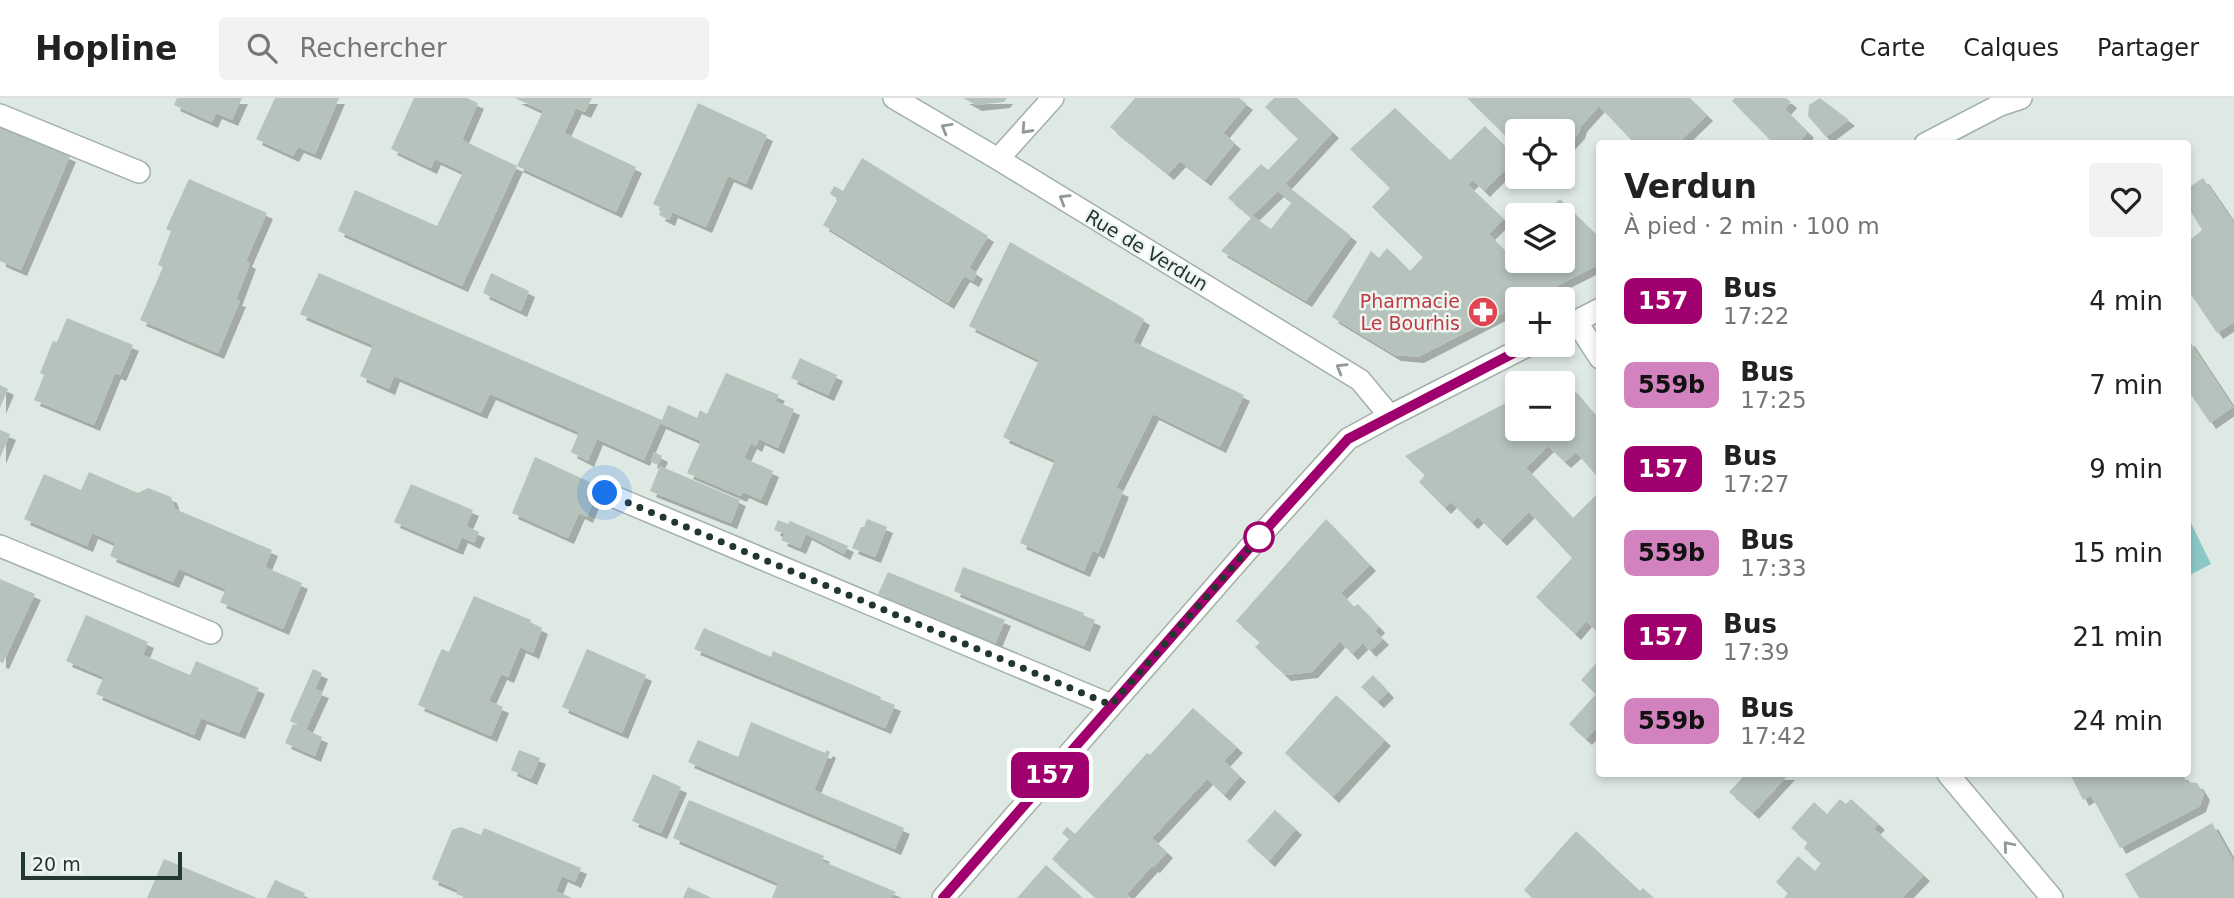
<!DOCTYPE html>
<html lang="fr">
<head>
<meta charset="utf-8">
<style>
  body { margin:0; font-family:"DejaVu Sans",sans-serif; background:#f2f2f2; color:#222; height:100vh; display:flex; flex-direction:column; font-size:26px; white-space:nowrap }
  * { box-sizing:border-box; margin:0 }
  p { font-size:23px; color:#767676 }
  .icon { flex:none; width:38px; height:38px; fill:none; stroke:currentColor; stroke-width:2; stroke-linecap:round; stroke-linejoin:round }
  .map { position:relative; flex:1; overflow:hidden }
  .drawer { position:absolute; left:1596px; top:42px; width:595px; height:637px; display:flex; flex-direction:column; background:#fff; border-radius:7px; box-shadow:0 4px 10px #0003 }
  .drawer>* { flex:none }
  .badge { padding:0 14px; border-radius:10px; font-size:24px; line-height:46px }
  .buttons { position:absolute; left:1505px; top:21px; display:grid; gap:14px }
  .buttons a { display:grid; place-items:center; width:70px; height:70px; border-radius:7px; background:#fff; box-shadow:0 4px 10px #0003; font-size:35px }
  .scale { position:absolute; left:21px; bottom:18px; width:161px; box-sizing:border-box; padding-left:7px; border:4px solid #22372e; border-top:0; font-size:19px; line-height:24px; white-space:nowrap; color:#22372e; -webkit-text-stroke:5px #eff6f2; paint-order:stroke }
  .you { position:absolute; width:35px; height:35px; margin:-18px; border:5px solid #fff; border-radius:50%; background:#1a73e8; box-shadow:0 0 0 10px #1a73e833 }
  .map>.badge { position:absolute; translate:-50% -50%; box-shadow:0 0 0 4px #fff }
  .round { display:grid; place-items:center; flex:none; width:74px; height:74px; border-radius:7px; background:#f2f2f2 }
  .summary { display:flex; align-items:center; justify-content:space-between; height:119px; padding:0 28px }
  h1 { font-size:33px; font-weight:800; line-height:52px }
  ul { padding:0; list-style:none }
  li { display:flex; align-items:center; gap:21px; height:84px; padding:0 28px }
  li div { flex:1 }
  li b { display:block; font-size:26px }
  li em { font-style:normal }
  li .badge { min-width:77px; font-weight:700; text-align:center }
  header { display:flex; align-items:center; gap:42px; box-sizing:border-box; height:98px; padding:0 35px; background:#fff; border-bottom:2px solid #e0e0e0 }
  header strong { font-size:33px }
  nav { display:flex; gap:38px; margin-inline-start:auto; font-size:24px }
  .search { width:490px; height:63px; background:#f2f2f2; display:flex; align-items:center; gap:18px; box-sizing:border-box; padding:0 24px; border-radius:7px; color:#767676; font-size:26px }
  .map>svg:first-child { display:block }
</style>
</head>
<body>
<header>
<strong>Hopline</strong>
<div class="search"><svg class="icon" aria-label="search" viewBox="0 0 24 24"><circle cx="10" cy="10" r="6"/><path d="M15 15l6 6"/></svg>Rechercher</div>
<nav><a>Carte</a><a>Calques</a><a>Partager</a></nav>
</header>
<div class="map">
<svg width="2234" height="800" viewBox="0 0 2234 800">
  <defs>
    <filter id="shadow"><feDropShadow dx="6" dy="6" stdDeviation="0" flood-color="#0004"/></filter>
  </defs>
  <rect width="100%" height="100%" fill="#dfe9e3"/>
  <path fill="#8dc8c8" d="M 2188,419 L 2211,466 L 2188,478 Z"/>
  <path fill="#b5c3bc" filter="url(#shadow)" d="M 177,0 L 242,0 L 232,22 L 216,15 L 212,24 L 174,7 Z
    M 275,0 L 339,0 L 315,56 L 298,49 L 293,58 L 256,41 Z
    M 414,0 L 467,0 L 478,5 L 462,42 L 517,68 L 462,188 L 338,133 L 355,92 L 437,128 L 463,74 L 435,61 L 431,70 L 391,51 Z
    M 515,0 L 592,0 L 585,14 L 576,10 L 564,35 L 636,69 L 616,114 L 517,68 L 543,13 Z
    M 963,0 L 1007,0 L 1004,4 L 976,7 Z
    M 1135,0 L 1239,0 L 1247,6 L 1223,35 L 1235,45 L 1205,82 L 1180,63 L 1168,76 L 1110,29 Z
    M 1274,0 L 1297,0 L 1333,34 L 1285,86 L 1351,138 L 1306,203 L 1221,153 L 1253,118 L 1271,131 L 1292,104 L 1278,93 L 1251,119 L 1228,100 L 1261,66 L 1268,72 L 1298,41 L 1265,9 Z
    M 1467,0 L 1690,0 L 1707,17 L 1677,46 L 1635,46 L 1599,8 L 1581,28 L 1579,35 L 1563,52 L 1563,33 L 1517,33 L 1517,49 Z
    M 1735,0 L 1786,0 L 1791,4 L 1785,11 L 1808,34 L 1797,46 L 1774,46 L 1732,3 Z
    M 1820,0 L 1849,22 L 1826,39 L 1808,18 L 1809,7 Z
    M 698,5 L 767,37 L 746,86 L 728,78 L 706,129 L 672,114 L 669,122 L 659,117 L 662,110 L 653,106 Z
    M 1395,10 L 1450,62 L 1485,28 L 1517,60 L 1484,93 L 1473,82 L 1468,87 L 1504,121 L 1489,136 L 1514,162 L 1517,160 L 1517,163 L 1563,163 L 1563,117 L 1541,117 L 1560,101 L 1600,140 L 1600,166 L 1531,201 L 1517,201 L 1517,208 L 1418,259 L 1395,257 L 1332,219 L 1371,153 L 1379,160 L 1387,150 L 1410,173 L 1423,159 L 1372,109 L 1390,90 L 1350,51 Z
    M 0,27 L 70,58 L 21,172 L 0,163 Z
    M 862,60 L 988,138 L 969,170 L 977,175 L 973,183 L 964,178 L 948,205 L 823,127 L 838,101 L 830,96 L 834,88 L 843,93 Z
    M 2203,80 L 2234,125 L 2234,224 L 2217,235 L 2188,192 L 2188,144 L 2202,132 L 2188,109 L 2188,90 Z
    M 189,81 L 267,115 L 246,163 L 250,165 L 236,202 L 240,203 L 218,255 L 140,222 L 163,169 L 158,167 L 171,133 L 166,131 Z
    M 1010,144 L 1144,221 L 1133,244 L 1244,297 L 1220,349 L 1153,316 L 1116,390 L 1123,393 L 1098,455 L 1093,452 L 1084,473 L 1020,445 L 1055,362 L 1003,339 L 1039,262 L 969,228 Z
    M 319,175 L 662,322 L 668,307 L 697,320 L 700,312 L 707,316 L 726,275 L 779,297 L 775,303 L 794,311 L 778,350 L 759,341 L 756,348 L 751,345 L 744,360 L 773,373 L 761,402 L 743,394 L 741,398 L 687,375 L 701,343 L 660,325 L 644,362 L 597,341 L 588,363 L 571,354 L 579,334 L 490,296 L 481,315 L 394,278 L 389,291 L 360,278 L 373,247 L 300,216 Z
    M 491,175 L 529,193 L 521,213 L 483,195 Z
    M 67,220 L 133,247 L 120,277 L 115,275 L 94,327 L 34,302 L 44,277 L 40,275 L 53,243 L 57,244 Z
    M 2188,241 L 2233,309 L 2210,325 L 2188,292 Z
    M 800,260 L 837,277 L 828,297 L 791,280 Z
    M 0,287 L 8,291 L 0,310 Z
    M 1563,287 L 1572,290 L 1600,323 L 1600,382 L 1576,354 L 1565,364 L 1548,348 L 1526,370 L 1573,420 L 1600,393 L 1600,536 L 1586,523 L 1575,536 L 1536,499 L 1572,460 L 1529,414 L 1501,442 L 1478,419 L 1472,425 L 1451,404 L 1445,410 L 1419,384 L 1425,377 L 1405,358 L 1517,299 L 1517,331 L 1563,331 Z
    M 0,332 L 10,336 L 0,360 Z
    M 654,354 L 662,358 L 658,367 L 651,364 Z
    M 535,359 L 592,385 L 585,400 L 593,404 L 587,419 L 579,415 L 568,440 L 512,415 Z
    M 660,368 L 740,402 L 731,425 L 650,393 Z
    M 89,374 L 138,395 L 148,390 L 171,399 L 175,411 L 272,452 L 265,469 L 302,485 L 283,531 L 220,504 L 226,491 L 202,481 L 179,471 L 173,484 L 110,458 L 115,445 L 92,435 L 87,448 L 24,421 L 44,376 L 81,392 Z
    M 411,386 L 473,412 L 466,428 L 479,434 L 474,445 L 462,439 L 457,451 L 394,424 Z
    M 867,421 L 887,429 L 875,459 L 852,450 L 861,429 L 864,429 Z
    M 1326,421 L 1370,467 L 1341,495 L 1354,509 L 1358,506 L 1379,529 L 1375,533 L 1383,541 L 1370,553 L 1363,545 L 1352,556 L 1340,543 L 1312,574 L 1285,577 L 1255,549 L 1260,544 L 1236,523 Z
    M 778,422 L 788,426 L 790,423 L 848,448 L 844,456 L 806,436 L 800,450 L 781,442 L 785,436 L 774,432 Z
    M 963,469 L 1084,515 L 1083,517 L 1095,522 L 1084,548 L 954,493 Z
    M 888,474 L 1005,522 L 995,546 L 878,496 Z
    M 0,481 L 35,496 L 3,565 L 0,564 Z
    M 474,498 L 531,522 L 530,524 L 542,530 L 533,555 L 520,549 L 508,579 L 501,576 L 489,603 L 503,609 L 491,638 L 418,607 L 438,559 L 442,551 L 449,554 Z
    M 86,517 L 148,544 L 143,557 L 190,577 L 196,563 L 259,590 L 239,635 L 201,620 L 194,637 L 96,596 L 104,579 L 66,563 Z
    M 704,530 L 771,559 L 773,553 L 881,599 L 880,601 L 895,607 L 885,630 L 694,551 Z
    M 587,551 L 646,577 L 622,635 L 562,609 Z
    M 1600,561 L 1600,626 L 1586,641 L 1569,626 L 1596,596 L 1581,582 Z
    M 313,571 L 322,575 L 315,591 L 323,594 L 306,631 L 290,623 Z
    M 1373,577 L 1388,594 L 1378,604 L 1361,589 Z
    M 1336,597 L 1385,642 L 1333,699 L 1285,655 Z
    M 1193,610 L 1237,649 L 1224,663 L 1240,678 L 1224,697 L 1207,681 L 1152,740 L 1167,754 L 1154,769 L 1152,768 L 1127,796 L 1131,800 L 1096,800 L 1052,761 L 1069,741 L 1062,735 L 1067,729 L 1075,736 L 1147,655 L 1150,657 Z
    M 751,624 L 825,655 L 827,652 L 830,654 L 814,692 L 904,730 L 895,751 L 688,664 L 698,642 L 738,659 Z
    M 293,626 L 322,639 L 315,658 L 285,645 Z
    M 519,652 L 540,660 L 531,681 L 511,672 Z
    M 653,676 L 681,689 L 661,735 L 632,723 Z
    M 1746,676 L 1789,676 L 1753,715 L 1729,694 Z
    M 2070,676 L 2182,676 L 2187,684 L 2197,685 L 2204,696 L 2200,708 L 2120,750 L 2091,697 L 2083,702 Z
    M 1840,701 L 1846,706 L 1851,701 L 1879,726 L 1874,731 L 1924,777 L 1902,800 L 1784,800 L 1788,795 L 1776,784 L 1798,758 L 1815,773 L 1821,765 L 1804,750 L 1808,744 L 1791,730 L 1814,704 L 1827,716 Z
    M 689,702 L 824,758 L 822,763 L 896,794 L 891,800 L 772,800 L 778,785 L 673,740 Z
    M 1275,712 L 1296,731 L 1269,763 L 1247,743 Z
    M 2212,725 L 2234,764 L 2234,800 L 2139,800 L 2125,776 Z
    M 461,729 L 481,737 L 484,730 L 581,770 L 575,784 L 562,778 L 556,793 L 572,800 L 467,800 L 456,796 L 458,792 L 432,781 L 452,732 Z
    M 1576,733 L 1640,793 L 1643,790 L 1654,800 L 1532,800 L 1524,792 Z
    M 164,761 L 257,800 L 147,800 Z
    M 1046,767 L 1083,800 L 1017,800 Z
    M 275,782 L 305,795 L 303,800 L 266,800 Z
    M 688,789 L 712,800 L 683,800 Z"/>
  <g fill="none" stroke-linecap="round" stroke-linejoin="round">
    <g stroke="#a3b0a9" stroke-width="24">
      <path id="lane" d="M 0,17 L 139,74
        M 605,395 L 1111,607"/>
    </g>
    <g stroke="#a3b0a9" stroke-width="24">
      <path id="street" d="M 894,0 L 998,61 L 1360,282 L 1390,318
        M 1925,46 L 2000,7 L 2021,0
        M 998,61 L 1053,0
        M 1576,223 L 1600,260
        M 1565,229 L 1600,211
        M 0,448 L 211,535
        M 1948,676 L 2052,800
        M 943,800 L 1251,448 L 1348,341 L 1390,318 L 1529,247"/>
    </g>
    <use href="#lane" stroke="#fff" stroke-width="21"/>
    <use href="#street" stroke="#fff" stroke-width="21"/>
  </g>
  <defs><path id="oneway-chevron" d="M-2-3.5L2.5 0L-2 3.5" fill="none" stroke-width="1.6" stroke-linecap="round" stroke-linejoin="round" transform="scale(1.75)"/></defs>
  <g stroke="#909b96">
    <use href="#oneway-chevron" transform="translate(946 30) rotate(-150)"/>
    <use href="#oneway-chevron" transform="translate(1026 31) rotate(132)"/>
    <use href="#oneway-chevron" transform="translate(1064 101) rotate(-149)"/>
    <use href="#oneway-chevron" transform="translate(1341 270) rotate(-149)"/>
    <use href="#oneway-chevron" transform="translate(2008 748) rotate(-130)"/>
  </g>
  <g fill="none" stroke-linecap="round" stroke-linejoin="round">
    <g stroke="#fff" stroke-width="16">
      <path id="line" d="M 943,800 L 1251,448 L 1348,341 L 1529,247"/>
    </g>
    <use href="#line" stroke="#a0006e" stroke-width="10"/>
    <path stroke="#22372e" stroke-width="7" stroke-dasharray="0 12.6" d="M 605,395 L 1111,607 L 1259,439"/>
  </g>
  <defs>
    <g id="pharmacy-disc" transform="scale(1.575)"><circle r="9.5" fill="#e0444e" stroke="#eff6f2"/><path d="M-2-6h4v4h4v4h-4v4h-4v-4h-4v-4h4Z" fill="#fff"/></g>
  </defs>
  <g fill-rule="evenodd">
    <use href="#pharmacy-disc" x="1483" y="214"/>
  </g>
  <circle fill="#fff" stroke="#a0006e" stroke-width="3.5" cx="1259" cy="439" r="14"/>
  <g text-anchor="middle" stroke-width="5" stroke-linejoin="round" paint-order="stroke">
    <g font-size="19" fill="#22372e" stroke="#eff6f2">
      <text transform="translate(1147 152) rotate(31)" y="7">Rue de Verdun</text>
    </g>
    <g font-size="19" fill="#be3a42" stroke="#eff6f2" text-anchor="end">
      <text x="1460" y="210">Pharmacie<tspan x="1460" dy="22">Le Bourhis</tspan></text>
    </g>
  </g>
</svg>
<div class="buttons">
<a><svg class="icon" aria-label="locate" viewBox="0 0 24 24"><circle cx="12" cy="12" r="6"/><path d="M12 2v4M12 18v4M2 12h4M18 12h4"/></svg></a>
<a><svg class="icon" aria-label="layers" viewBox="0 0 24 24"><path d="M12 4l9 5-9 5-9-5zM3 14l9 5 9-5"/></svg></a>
<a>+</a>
<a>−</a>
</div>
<div class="scale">20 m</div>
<div class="you" style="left:605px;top:395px"></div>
<b class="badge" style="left:1050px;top:677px;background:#a0006e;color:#fff">157</b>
<section class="drawer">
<div class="summary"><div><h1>Verdun</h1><p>À pied · 2 min · 100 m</p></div><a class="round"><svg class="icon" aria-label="heart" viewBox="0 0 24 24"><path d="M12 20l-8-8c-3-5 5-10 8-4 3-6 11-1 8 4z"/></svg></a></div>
<ul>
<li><span class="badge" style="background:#a0006e;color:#fff">157</span><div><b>Bus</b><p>17:22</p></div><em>4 min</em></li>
<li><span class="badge" style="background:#d282be;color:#111">559b</span><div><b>Bus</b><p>17:25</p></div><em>7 min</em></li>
<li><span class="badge" style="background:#a0006e;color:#fff">157</span><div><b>Bus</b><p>17:27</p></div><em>9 min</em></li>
<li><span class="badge" style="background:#d282be;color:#111">559b</span><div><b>Bus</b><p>17:33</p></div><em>15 min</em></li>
<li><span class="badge" style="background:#a0006e;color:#fff">157</span><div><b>Bus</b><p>17:39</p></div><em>21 min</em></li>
<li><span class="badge" style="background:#d282be;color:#111">559b</span><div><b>Bus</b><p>17:42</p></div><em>24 min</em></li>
</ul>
</section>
</div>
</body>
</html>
